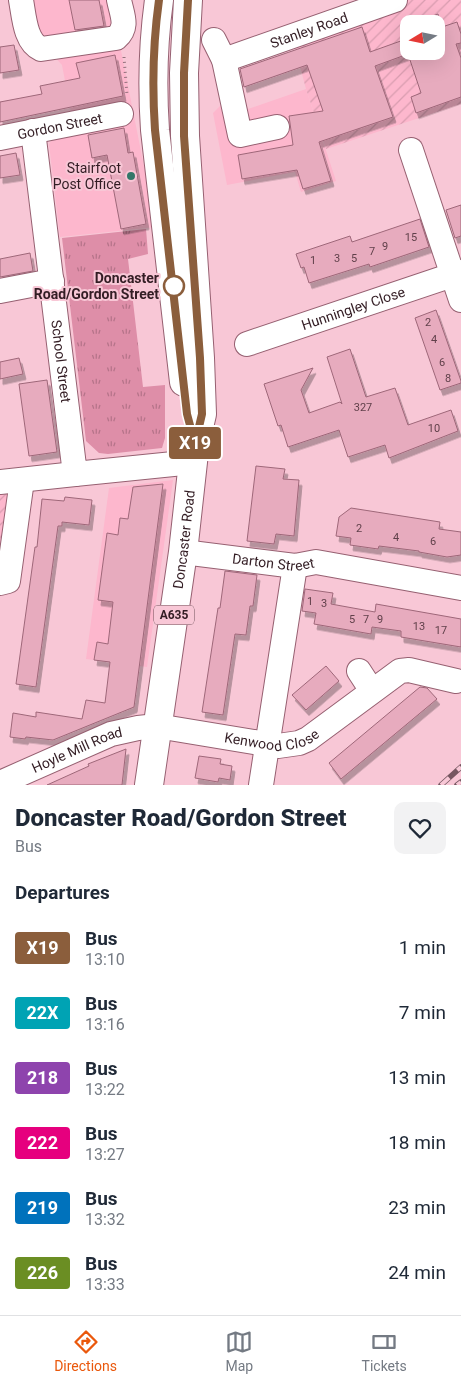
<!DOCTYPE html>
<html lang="en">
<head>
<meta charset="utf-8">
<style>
  body { margin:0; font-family:Roboto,sans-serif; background:#f2f2f3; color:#1f2937; height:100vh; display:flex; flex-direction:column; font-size:19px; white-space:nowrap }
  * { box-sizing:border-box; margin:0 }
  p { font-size:16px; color:#747a83 }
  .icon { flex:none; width:28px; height:28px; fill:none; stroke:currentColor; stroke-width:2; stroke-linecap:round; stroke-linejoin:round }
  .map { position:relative; height:785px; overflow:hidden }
  .details { display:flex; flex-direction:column; background:#fff; flex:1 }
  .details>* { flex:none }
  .badge { padding:0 10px; border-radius:4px; font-size:18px; line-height:32px }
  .needle { width:32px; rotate:260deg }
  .buttons { position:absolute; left:400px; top:15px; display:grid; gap:10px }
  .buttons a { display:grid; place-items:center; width:45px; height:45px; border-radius:10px; background:#fff; box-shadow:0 5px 20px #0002; font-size:25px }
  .map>.badge { position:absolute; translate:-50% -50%; box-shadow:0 0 0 2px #fff }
  h2 { padding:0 15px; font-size:19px; line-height:45px }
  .round { display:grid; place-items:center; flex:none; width:52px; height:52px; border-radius:10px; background:#f2f2f3 }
  .overview { display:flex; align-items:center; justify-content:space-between; height:85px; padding:0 15px }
  h1 { font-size:24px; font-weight:800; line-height:38px }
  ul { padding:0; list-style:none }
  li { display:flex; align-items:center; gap:15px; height:65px; padding:0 15px }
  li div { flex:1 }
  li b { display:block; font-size:19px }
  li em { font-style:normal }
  li .badge { min-width:55px; font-weight:700; text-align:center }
  .dock { display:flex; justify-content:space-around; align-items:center; height:70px; border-top:1px solid #e0e1e3; background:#fff; font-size:14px; color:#747a83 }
  .dock a { display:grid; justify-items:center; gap:2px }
  .dock .on { color:#ea580c }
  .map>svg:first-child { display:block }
</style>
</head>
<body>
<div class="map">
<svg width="461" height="785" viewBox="0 0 461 785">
  <defs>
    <pattern id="industrial-furrows" width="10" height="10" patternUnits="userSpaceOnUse" patternTransform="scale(1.25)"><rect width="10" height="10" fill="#fdb7cd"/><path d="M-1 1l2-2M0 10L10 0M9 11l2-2" fill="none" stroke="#d99db0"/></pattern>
    <pattern id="grass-tufts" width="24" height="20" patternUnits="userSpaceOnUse" patternTransform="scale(1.25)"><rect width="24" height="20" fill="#de8ea8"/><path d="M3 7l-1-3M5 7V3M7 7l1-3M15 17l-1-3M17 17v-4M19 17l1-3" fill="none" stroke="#b57389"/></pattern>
    <filter id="shadow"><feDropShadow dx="3" dy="5.5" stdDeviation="0" flood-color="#0004"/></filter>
  </defs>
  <rect width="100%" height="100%" fill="#f8c7d6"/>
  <path fill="#fdb7cd" d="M 31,0 L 111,0 L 156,227 L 60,237 L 49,144 L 71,112 L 62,65 L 38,39 Z
    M 240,89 L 248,109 L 306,89 L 336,181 L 301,192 L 295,172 L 227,185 L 213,113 L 221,105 L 219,95 Z
    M 173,480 L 147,667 L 86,659 L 109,488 Z"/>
  <path fill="url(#industrial-furrows)" fill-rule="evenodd" d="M 382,0 L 461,0 L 461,104 L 326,149 L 306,89 L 294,44 ZM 409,24 L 436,24 L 436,51 L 409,51 Z
    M 0,481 L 13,492 L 0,576 Z"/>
  <path fill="url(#grass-tufts)" d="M 146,229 L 148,254 L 128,259 L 143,387 L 165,385 L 165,438 L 162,448 L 108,454 L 99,453 L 86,441 L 62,238 Z"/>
  <path fill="#e7abbe" stroke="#9e6779" filter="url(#shadow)" d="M 69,0 L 99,0 L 104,26 L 75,30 Z
    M 438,14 L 442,27 L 457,22 L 461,34 L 461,43 L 456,44 L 461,58 L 461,97 L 416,113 L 411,97 L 421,93 L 408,54 L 375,66 L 393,117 L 319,142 L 331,181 L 303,189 L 297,170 L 242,179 L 238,155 L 293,145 L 289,116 L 323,111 L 307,65 L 244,87 L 240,69 L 362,27 L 370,52 L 409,38 L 409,51 L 436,51 L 436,24 L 421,24 L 420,21 Z
    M 14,45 L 19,70 L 0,73 L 0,47 Z
    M 115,55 L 123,96 L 0,122 L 0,102 L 42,94 L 40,86 L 80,78 L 76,63 Z
    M 124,128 L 128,153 L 133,152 L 146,224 L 121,229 L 107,155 L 92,158 L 88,135 Z
    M 16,153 L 20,175 L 0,178 L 0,156 Z
    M 461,205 L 461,236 L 455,238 L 446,210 Z
    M 420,219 L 429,247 L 370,267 L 369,264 L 309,283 L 304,267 L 301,268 L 296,254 L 350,236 L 352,242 Z
    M 30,253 L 33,271 L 0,277 L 0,259 Z
    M 436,310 L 461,381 L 461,383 L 440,390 L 415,318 Z
    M 350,349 L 366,397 L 395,388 L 408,425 L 451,410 L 458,431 L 389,458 L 385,445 L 348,457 L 339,430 L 288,447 L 281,425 L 278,426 L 264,384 L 313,368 L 301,390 L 309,413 L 340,402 L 342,404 L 327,357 Z
    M 19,358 L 23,374 L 0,379 L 0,362 Z
    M 47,380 L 57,452 L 29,456 L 19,384 Z
    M 256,466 L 285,469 L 283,479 L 299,480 L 294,536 L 276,534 L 274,544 L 247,541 Z
    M 163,484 L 134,707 L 53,740 L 26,737 L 25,739 L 10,737 L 13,713 L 36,717 L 36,712 L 82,719 L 86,700 L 105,703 L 110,662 L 94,660 L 97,642 L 108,644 L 113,602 L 98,600 L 107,533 L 118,535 L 120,518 L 128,519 L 133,487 Z
    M 65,497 L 92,500 L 89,525 L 62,522 L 62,526 L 58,526 L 36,687 L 16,684 L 35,547 L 37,547 L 42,499 L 64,501 Z
    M 351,508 L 440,522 L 439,529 L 461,532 L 461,555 L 447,557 L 419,552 L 419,551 L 379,546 L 378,549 L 350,545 L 351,538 L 336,536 L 339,517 Z
    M 225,571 L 257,575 L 253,606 L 250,606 L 246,635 L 235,634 L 223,715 L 202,712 L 218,608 L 220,608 Z
    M 305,589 L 333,593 L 331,604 L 375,612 L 376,604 L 461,619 L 461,647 L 401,637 L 401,631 L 372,627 L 371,634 L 314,624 L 316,613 L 302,611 Z
    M 326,666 L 339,681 L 306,710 L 292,695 Z
    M 420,687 L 427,688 L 437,699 L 341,779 L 329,763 Z
    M 126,749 L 122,785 L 47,785 L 89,766 L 88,764 Z
    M 199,756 L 221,759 L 220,764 L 232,766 L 230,780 L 219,778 L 218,782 L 195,778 Z"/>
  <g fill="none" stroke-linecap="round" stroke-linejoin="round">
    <g stroke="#966071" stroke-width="26">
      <g id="minor">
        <path d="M 21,0 C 24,16 25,42 41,49 L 116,38 C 129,27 122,15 119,0"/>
        <path d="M 214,40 L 224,60 L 240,135 L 277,127"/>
        <path id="s1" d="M 224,60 L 395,0"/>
        <path id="s2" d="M 33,131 L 75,474 L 193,462"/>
        <path id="s3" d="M 0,138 L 121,114"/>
        <path d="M 411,150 L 461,300"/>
        <path d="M 0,291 L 52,281"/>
        <path id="s4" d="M 247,344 L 461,272"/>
        <path d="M 0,482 L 75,474"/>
        <path id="s5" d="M 183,552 L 295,566 L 316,562 L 461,588"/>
        <path d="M 0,583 L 8,581 L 22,480"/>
        <path d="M 359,671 L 372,691"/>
        <path id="s6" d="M 0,783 L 111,734 L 138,728 L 157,726 L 278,746 L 299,743 L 308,739 L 400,671 L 409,670 L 456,681"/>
        <path d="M 261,785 L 295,566"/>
      </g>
    </g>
    <g stroke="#966071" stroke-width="30">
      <g id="highway">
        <path d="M 159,0 C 153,43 152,86 155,130 L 184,382"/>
        <path id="s7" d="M 149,785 L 183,552 L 195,444 L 202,414 L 200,358 L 185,136 L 184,73 L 188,0"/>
      </g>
    </g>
    <path stroke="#95727d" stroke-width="3" stroke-dasharray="1 4" stroke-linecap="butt" d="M 124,57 L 127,95"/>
    <use href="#minor" stroke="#fff" stroke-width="24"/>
    <use href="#highway" stroke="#fff" stroke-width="28"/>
    <g stroke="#765761" stroke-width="5.5">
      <path id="rail" d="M 441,785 L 461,767
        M 457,785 L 461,782"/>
    </g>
    <use href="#rail" stroke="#f8c7d6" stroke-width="4" stroke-dasharray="11" stroke-linecap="butt"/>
  </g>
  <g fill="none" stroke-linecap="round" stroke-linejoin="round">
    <g stroke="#fff" stroke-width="11">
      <path id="line" d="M 159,0 C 153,43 152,86 155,130 L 187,414 L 195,444 L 202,414 L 200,358 L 184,136 L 184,73 L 188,0"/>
    </g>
    <use href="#line" stroke="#8b5e3c" stroke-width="8"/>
  </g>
  <circle fill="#337769" stroke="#f8c7d6" stroke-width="2" cx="131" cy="176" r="5"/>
  <circle fill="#fff" stroke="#8b5e3c" stroke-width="2.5" cx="174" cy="286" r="10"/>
  <g text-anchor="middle" stroke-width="4" stroke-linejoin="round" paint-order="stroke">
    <g font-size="11" fill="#60404a">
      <text x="411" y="241">15</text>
      <text x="385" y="250">9</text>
      <text x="372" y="255">7</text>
      <text x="337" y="262">3</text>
      <text x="354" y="262">5</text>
      <text x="313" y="264">1</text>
      <text x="428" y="326">2</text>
      <text x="434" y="343">4</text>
      <text x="442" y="366">6</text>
      <text x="448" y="382">8</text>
      <text x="363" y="411">327</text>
      <text x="434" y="432">10</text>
      <text x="359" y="532">2</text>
      <text x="396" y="541">4</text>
      <text x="433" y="545">6</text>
      <text x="310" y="605">1</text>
      <text x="324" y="607">3</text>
      <text x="352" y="623">5</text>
      <text x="366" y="623">7</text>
      <text x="380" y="623">9</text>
      <text x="419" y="630">13</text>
      <text x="441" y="634">17</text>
    </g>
    <rect fill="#f8c7d6" stroke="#6e5059" stroke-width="1" x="154" y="605.5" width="40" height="19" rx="4"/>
    <g font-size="12" font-weight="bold" fill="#331d24">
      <text x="174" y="619">A635</text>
    </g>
    <g font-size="14" fill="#331d24" stroke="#f8c7d6">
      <text dy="5" stroke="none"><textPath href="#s1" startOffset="90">Stanley Road</textPath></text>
      <text dy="5" stroke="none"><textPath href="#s3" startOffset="61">Gordon Street</textPath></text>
      <text dy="5" stroke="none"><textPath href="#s4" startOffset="112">Hunningley Close</textPath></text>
      <text dy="5" stroke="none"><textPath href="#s2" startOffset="232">School Street</textPath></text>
      <text dy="5" stroke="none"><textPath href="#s7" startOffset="248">Doncaster Road</textPath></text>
      <text dy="5" stroke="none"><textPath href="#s5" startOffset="91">Darton Street</textPath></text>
      <text dy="5" stroke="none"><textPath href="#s6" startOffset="285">Kenwood Close</textPath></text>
      <text dy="5" stroke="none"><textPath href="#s6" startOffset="84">Hoyle Mill Road</textPath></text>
    </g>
    <g font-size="14" fill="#331d24" stroke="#f8c7d6" text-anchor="end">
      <text x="121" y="173">Stairfoot<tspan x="121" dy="16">Post Office</tspan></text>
    </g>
    <g font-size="14" font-weight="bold" fill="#331d24" stroke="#f8c7d6" text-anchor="end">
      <text x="159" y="283">Doncaster<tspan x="159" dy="16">Road/Gordon Street</tspan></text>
    </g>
  </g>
</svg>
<div class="buttons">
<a><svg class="needle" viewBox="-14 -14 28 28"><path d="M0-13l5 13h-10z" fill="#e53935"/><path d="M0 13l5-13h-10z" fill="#747a83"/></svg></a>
</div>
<b class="badge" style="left:195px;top:443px;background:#8b5e3c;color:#fff">X19</b>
</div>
<section class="details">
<div class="overview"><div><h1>Doncaster Road/Gordon Street</h1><p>Bus</p></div><a class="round"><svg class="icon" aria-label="heart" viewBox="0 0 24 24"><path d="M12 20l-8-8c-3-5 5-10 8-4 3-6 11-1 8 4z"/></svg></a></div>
<h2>Departures</h2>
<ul>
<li><span class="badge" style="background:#8b5e3c;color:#fff">X19</span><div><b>Bus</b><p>13:10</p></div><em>1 min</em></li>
<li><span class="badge" style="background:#00a3b4;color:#fff">22X</span><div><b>Bus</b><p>13:16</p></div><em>7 min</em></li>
<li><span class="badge" style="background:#8e44ad;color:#fff">218</span><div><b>Bus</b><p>13:22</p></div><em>13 min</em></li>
<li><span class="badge" style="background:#e6007e;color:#fff">222</span><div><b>Bus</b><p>13:27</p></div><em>18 min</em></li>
<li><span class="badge" style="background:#0072bc;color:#fff">219</span><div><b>Bus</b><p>13:32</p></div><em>23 min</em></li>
<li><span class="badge" style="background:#6b8e23;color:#fff">226</span><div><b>Bus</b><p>13:33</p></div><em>24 min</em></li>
</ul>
</section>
<nav class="dock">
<a class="on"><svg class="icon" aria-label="directions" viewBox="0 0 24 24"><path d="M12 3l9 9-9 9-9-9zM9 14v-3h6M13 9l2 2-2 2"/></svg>Directions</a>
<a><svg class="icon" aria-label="map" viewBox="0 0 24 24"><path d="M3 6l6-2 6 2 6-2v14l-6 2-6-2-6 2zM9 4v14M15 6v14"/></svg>Map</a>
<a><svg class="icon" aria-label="tickets" viewBox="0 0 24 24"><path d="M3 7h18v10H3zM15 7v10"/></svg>Tickets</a>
</nav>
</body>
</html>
